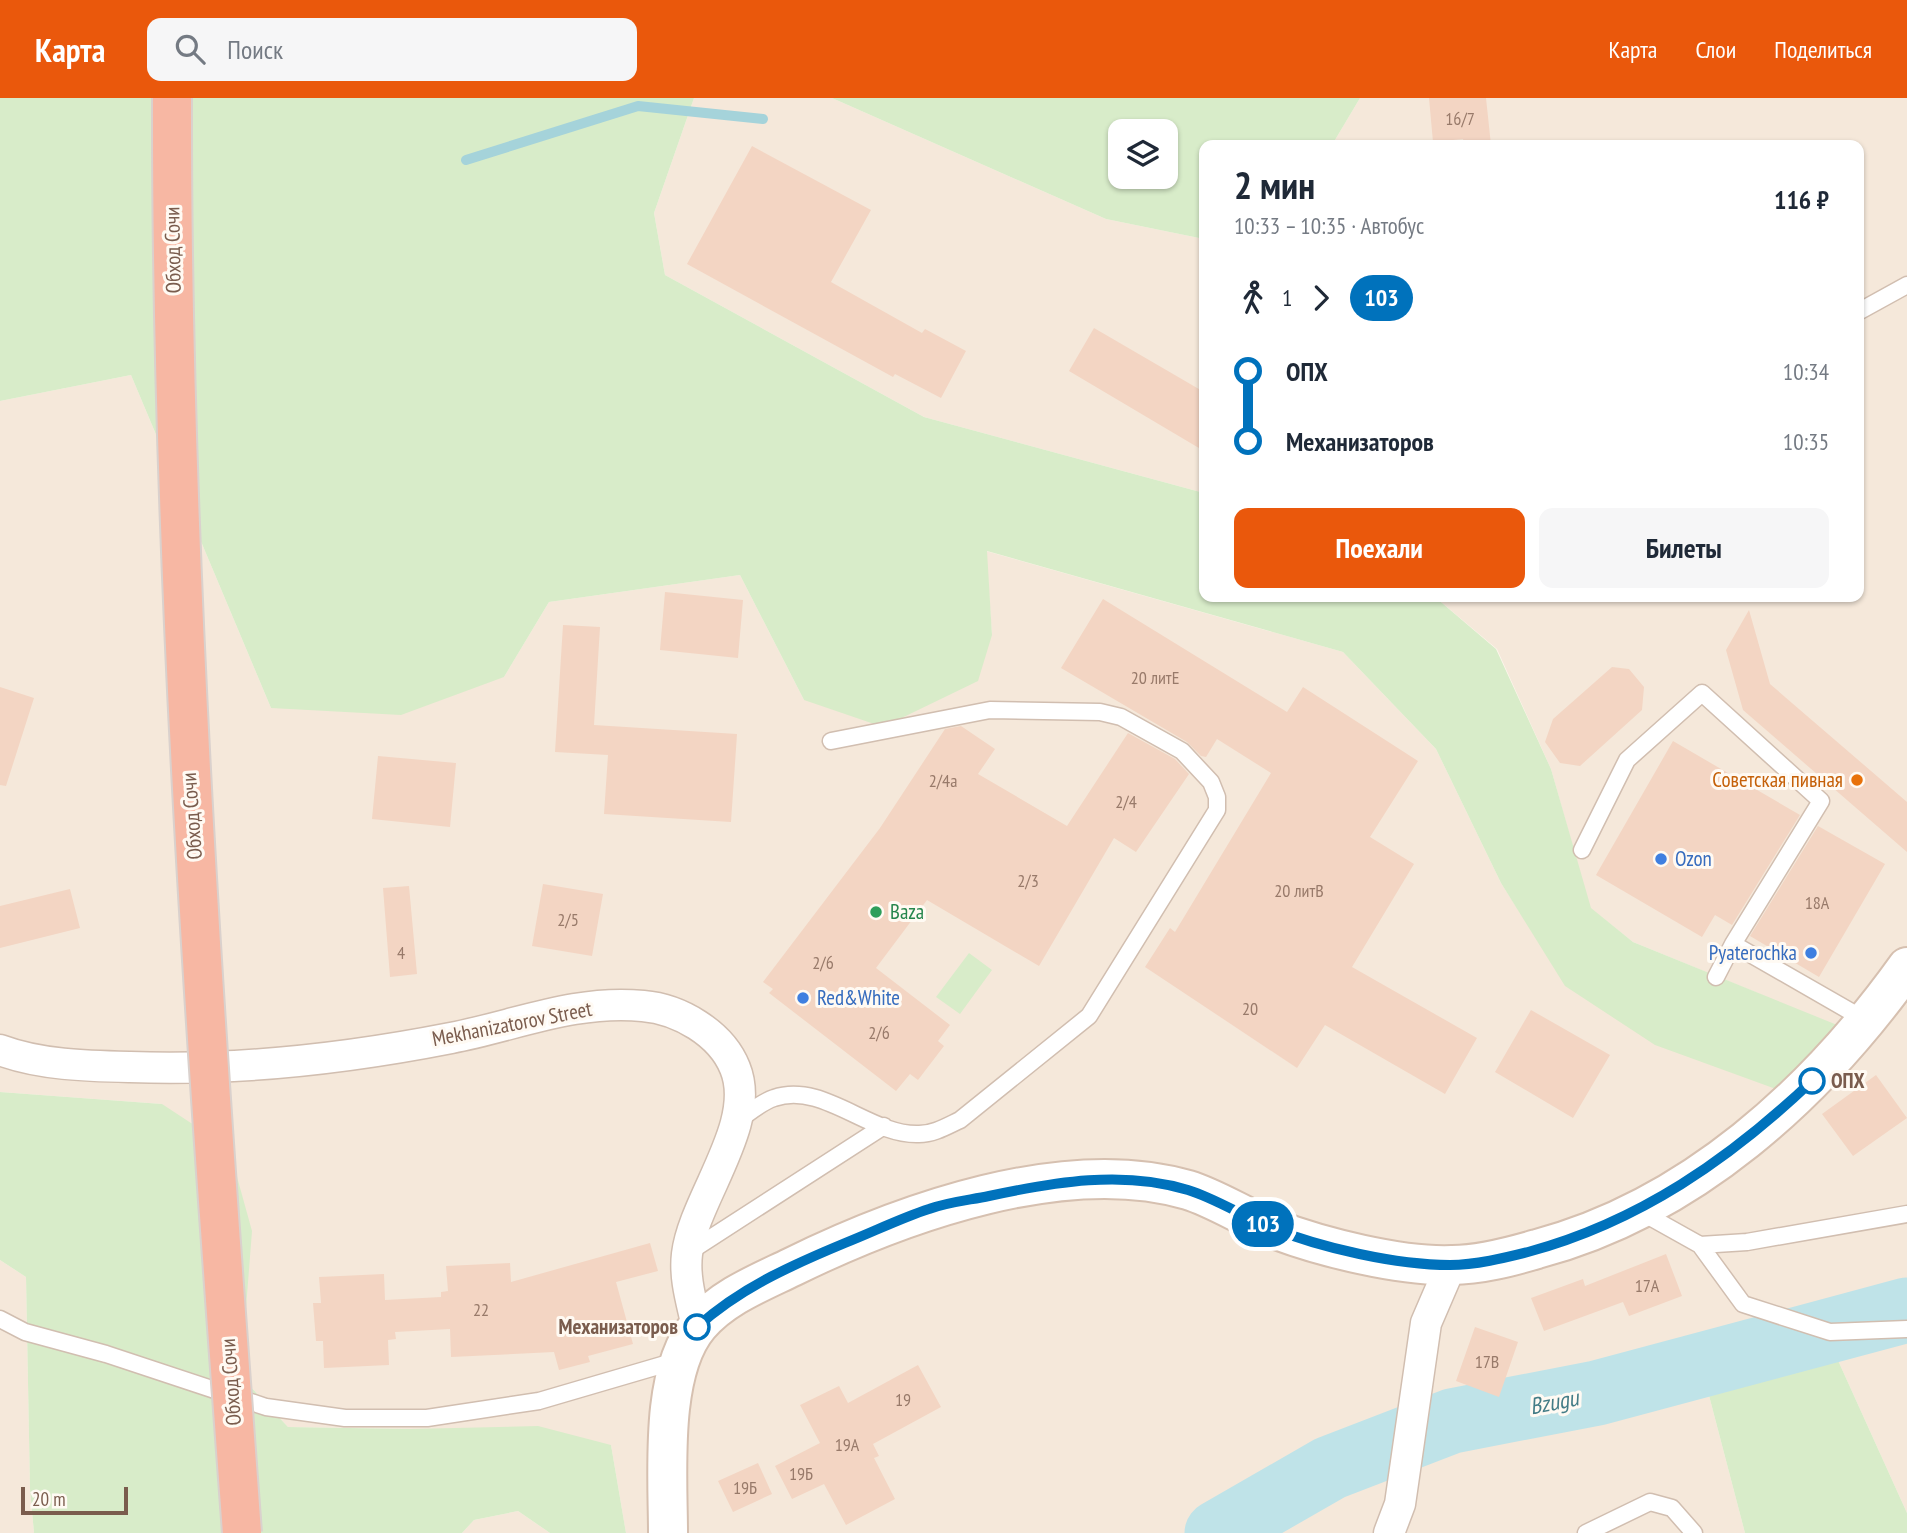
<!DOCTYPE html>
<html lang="ru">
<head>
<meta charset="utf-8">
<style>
  body { margin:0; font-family:"PT Sans Narrow",sans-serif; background:#f6f6f7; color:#1f2937; height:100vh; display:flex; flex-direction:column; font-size:26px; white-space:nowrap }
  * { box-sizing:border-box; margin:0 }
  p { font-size:23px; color:#747a83 }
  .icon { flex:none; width:38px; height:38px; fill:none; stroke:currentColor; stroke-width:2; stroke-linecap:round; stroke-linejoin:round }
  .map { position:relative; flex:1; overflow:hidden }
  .panel { position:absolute; left:1199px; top:42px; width:665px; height:462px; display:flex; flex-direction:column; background:#fff; border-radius:14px; box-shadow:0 2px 5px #0004 }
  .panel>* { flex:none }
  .badge { padding:0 14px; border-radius:23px; font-size:24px; line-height:46px }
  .controls { position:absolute; left:1108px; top:21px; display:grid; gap:14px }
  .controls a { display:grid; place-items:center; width:70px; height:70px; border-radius:14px; background:#fff; box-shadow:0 2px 5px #0004; font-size:35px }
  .scale { position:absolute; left:21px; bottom:18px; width:107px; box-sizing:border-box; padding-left:7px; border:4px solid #7a5c4d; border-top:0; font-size:19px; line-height:24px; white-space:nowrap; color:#7a5c4d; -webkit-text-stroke:5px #fffaf3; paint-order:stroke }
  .map>.badge { position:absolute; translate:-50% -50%; box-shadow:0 0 0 4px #fff }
  .legs { display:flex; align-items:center; gap:10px; height:77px; padding:0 35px; font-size:23px }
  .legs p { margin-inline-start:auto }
  .overview { display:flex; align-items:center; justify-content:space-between; height:119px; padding:0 35px }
  h1 { font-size:38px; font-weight:700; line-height:52px }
  .primary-button { display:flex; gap:14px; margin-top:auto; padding:14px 35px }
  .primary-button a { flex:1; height:80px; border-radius:14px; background:#ea580c; color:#fff; font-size:28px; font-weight:700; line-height:80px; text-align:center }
  .primary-button a+a { background:#f6f6f7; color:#1f2937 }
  ul { padding:0 35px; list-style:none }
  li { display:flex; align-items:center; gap:24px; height:70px; font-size:26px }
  li i { display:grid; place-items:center; width:10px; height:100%; margin:0 9px; background:currentColor }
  li i::after { content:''; width:18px; height:18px; margin:-9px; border:5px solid; border-radius:50%; background:#fff }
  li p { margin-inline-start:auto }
  li:first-child i { background:linear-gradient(#0000 50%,currentColor 0) }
  li:last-child i { background:linear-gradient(currentColor 50%,#0000 0) }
  header { display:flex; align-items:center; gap:42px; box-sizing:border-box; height:98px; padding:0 35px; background:#ea580c; color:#fff }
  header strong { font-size:33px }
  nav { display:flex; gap:38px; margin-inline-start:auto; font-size:24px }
  .search { width:490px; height:63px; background:#f6f6f7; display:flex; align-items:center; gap:18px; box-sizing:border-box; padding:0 24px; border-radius:14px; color:#747a83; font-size:26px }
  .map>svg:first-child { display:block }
</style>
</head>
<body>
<header>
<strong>Карта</strong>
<div class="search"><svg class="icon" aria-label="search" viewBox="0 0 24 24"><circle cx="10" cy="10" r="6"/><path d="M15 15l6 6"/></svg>Поиск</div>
<nav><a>Карта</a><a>Слои</a><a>Поделиться</a></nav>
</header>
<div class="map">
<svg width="1907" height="1435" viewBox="0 0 1907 1435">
  <rect width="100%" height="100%" fill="#fdf6ec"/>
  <path fill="#f5e8da" d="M 694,0 L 832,0 L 1106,121 L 1204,141 L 1204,395 L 924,319 L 665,177 L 654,115 Z
    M 1360,0 L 1907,0 L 1907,1415 L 1822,1227 L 1695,1244 L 1745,1435 L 626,1435 L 611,1347 L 410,1331 L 288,1329 L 249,1287 L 162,1006 L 0,994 L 0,303 L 131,277 L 271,610 L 504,579 L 549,504 L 740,477 L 804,602 L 992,537 L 986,453 L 1343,554 L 1436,651 L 1501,785 L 1522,818 L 1760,896 L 1633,844 L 1590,810 L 1551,671 L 1497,551 L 1435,499 L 1858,499 L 1858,47 L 1332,47 Z
    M 0,1162 L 26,1179 L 30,1391 L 34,1435 L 0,1435 Z
    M 518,1413 L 550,1435 L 462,1435 L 474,1422 Z"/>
  <path fill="#d8ecc9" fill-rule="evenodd" d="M 0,0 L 694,0 L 654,115 L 665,177 L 924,319 L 1204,395 L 1204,499 L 1435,499 L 1496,551 L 1551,671 L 1591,810 L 1633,844 L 1847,931 L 1787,995 L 1655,947 L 1565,888 L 1501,785 L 1436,651 L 1343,554 L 987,453 L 992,537 L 978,583 L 883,629 L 804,602 L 740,477 L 549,504 L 504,579 L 401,617 L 271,610 L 131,277 L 0,303 Z
    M 832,0 L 1360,0 L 1332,47 L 1204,47 L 1204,141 L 1106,121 ZM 1166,33 L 1166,79 L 1120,79 L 1120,33 Z
    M 969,855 L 992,872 L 960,916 L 936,899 Z
    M 0,994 L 162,1006 L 229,1050 L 252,1133 L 245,1223 L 249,1287 L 288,1329 L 410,1331 L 538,1328 L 611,1347 L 626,1435 L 550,1435 L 518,1413 L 474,1422 L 462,1435 L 34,1435 L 30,1391 L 26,1179 L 0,1162 Z
    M 1822,1227 L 1907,1415 L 1907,1435 L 1745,1435 L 1695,1244 Z"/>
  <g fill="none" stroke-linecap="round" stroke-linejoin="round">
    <path stroke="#a5d3da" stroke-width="10" d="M 466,62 L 638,8 L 763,21"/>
    <path stroke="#bfe3e8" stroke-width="65" d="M 1217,1435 L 1330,1370 L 1452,1323 L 1597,1295 L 1907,1212"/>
  </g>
  <path fill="#f3d5c3" d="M 1429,0 L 1486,0 L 1491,47 L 1464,47 L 1463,41 L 1433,44 Z
    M 752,48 L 871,112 L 831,184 L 922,235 L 925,231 L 966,253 L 941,300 L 895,276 L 893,279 L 687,166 Z
    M 1094,230 L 1204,294 L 1204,353 L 1069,273 Z
    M 665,494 L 743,502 L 738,560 L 660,552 Z
    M 1103,501 L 1287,614 L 1303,589 L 1418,663 L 1370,739 L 1414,766 L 1352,869 L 1477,940 L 1445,996 L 1325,927 L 1297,970 L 1145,869 L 1170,830 L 1175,834 L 1271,675 L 1217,641 L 1206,659 L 1201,658 L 1187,644 L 1061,570 Z
    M 1749,512 L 1770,586 L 1907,704 L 1907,754 L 1743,612 L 1726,552 Z
    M 563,527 L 600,529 L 594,627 L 737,636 L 731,724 L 604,716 L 608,657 L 555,654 Z
    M 1612,569 L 1629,571 L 1644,589 L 1642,612 L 1580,668 L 1560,665 L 1545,644 L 1553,621 Z
    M 0,589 L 34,600 L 6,688 L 0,687 Z
    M 961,628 L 995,651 L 978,676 L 1067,728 L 1128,635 L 1175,661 L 1189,676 L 1136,754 L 1114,740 L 1039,868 L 927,802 L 876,870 L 950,927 L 938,943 L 944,948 L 918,982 L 910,976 L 896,993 L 769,895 L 773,891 L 763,884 L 880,730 L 945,631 Z
    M 1673,643 L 1800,717 L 1732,827 L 1715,817 L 1702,839 L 1596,777 Z
    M 378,658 L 456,665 L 450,729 L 372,721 Z
    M 1818,728 L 1885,766 L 1819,879 L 1750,838 Z
    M 543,786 L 603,796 L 592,858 L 532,848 Z
    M 409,788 L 417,876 L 390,879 L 383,790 Z
    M 70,791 L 80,830 L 0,850 L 0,808 Z
    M 1531,912 L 1610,957 L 1573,1020 L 1495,974 Z
    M 1876,977 L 1907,1020 L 1853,1058 L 1822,1016 Z
    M 650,1145 L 658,1173 L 616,1184 L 633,1246 L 588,1258 L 590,1264 L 559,1272 L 554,1254 L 451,1259 L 450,1231 L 395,1234 L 396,1241 L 388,1242 L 389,1267 L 324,1270 L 323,1243 L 316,1243 L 313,1205 L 321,1205 L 319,1179 L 384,1176 L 385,1202 L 441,1199 L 441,1194 L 448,1193 L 446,1168 L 510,1165 L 511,1184 Z
    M 1666,1156 L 1682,1198 L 1629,1218 L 1623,1204 L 1544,1233 L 1531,1200 L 1583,1181 L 1585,1188 Z
    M 1475,1229 L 1518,1244 L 1499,1299 L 1456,1283 Z
    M 918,1267 L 941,1309 L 873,1346 L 879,1358 L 874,1360 L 895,1401 L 846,1427 L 824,1386 L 792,1401 L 775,1368 L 820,1345 L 800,1307 L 839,1288 L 848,1305 Z
    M 758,1365 L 772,1396 L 733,1414 L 718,1383 Z"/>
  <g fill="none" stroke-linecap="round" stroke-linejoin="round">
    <g stroke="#d1beb0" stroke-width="19">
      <path id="lane" d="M 1858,214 L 1907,187
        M 1582,752 L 1627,662 L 1702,595 L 1821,703 L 1733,846 L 1716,879
        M 1733,846 L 1867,923
        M 737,1023 C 748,1016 761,1004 774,1000 C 823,983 870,1038 919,1036 C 934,1036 947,1028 960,1022 L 1089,918 L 1217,712 L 1217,699 L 1211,684 L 1182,653 L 1121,619 L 1100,614 L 990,612 L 831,643
        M 1641,1114 L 1700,1147 L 1747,1144 L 1907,1116
        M 1700,1147 L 1743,1206 L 1830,1234 L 1907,1231
        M 689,1154 L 884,1028
        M 0,1221 L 25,1234 L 106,1256 L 266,1309 L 345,1320 L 427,1320 L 539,1303 L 679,1262
        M 1586,1435 L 1650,1404 L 1672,1410 L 1694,1435"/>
    </g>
    <g stroke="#d1beb0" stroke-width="33">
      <path id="street" d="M 0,952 C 40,967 87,968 130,969 C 239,973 344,961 451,940 C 514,928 576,901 643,908 C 679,911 721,935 735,970 C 758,1026 694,1100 687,1156 C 684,1181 692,1205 697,1229
        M 1389,1435 L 1400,1406 L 1426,1225 L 1451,1167"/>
    </g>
    <g stroke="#d6c0b0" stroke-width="42">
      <path id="secondary" d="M 668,1435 C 668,1377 659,1274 699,1227 C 723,1199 759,1185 792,1169 C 902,1115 1065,1056 1188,1092 C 1217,1101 1245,1120 1274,1131 C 1321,1149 1401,1169 1452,1167 C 1480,1167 1510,1159 1537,1151 C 1691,1110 1816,996 1907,869"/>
    </g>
    <use href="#lane" stroke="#fff" stroke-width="16"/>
    <use href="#street" stroke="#fff" stroke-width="30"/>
    <use href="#secondary" stroke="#fff" stroke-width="38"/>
    <g stroke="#dad1cd" stroke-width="42" stroke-linecap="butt">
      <path id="highway-bridge" d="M 172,0 C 171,479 207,957 242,1435"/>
    </g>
    <use href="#highway-bridge" stroke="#f7b7a3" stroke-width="38"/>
  </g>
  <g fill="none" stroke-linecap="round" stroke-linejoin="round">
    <g stroke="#fff" stroke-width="16">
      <path id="line-1" d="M 697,1229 C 740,1190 792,1167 845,1145 C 873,1134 901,1120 929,1111 C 948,1104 970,1102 989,1098 C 1054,1084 1123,1072 1188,1092 C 1217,1101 1244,1119 1272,1130 C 1321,1150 1397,1167 1450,1167 C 1476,1167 1504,1160 1528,1154 C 1639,1124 1730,1061 1812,983"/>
    </g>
    <use href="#line-1" stroke="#0072bc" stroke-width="10"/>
  </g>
  <circle fill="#e8710a" stroke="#fffaf3" stroke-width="2.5" cx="1857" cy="682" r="7"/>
  <g fill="#3f7fe0" stroke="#fffaf3" stroke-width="2.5">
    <circle cx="1661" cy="761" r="7"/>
    <circle cx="1811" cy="855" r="7"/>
    <circle cx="803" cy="900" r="7"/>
  </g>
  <circle fill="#2e9e5b" stroke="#fffaf3" stroke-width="2.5" cx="876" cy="814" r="7"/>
  <g fill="#fff" stroke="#0072bc" stroke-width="3.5">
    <circle cx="1812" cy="983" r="12"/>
    <circle cx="697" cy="1229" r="12"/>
  </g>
  <g text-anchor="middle" stroke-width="6" stroke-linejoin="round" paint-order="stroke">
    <g font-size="18" fill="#987a6a">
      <text x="1460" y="27">16/7</text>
      <text x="1155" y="586">20 литЕ</text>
      <text x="943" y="689">2/4а</text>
      <text x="1126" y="710">2/4</text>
      <text x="1028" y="789">2/3</text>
      <text x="1299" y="799">20 литВ</text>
      <text x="1817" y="811">18А</text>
      <text x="568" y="828">2/5</text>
      <text x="401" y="861">4</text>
      <text x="823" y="871">2/6</text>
      <text x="1250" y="917">20</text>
      <text x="879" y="941">2/6</text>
      <text x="1647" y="1194">17А</text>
      <text x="481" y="1218">22</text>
      <text x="1487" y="1270">17В</text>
      <text x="903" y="1308">19</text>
      <text x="847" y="1353">19А</text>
      <text x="801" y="1382">19Б</text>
      <text x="745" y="1396">19Б</text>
    </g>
    <g font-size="21" fill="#7a5c4d" stroke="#fffaf3">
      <text transform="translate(173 152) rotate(-91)" y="7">Обход Сочи</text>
      <text transform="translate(192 718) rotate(-94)" y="7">Обход Сочи</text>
      <text transform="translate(512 926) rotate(-11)" y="7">Mekhanizatorov Street</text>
      <text transform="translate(231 1284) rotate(-94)" y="7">Обход Сочи</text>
    </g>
    <g font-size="21" fill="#c56008" stroke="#fffaf3" text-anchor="end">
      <text x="1843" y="689">Советская пивная</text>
    </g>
    <g font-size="21" fill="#366cbe" stroke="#fffaf3" text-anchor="start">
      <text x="1675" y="768">Ozon</text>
      <text x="1797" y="862" text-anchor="end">Pyaterochka</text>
      <text x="817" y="907">Red&amp;White</text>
    </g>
    <g font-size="21" fill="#27864d" stroke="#fffaf3" text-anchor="start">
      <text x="890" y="821">Baza</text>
    </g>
    <g font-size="21" font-weight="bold" fill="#7a5c4d" stroke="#fffaf3" text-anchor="start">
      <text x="1831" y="990">ОПХ</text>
      <text x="678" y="1236" text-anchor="end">Механизаторов</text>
    </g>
    <g font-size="23" font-style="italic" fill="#437c86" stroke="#fffaf3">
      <text transform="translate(1554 1304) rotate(-11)" y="8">Bzugu</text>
    </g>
  </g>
</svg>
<div class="controls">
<a><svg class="icon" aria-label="layers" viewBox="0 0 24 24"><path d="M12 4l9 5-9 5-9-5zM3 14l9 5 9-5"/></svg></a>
</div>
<div class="scale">20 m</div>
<b class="badge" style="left:1263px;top:1126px;background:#0072bc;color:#fff">103</b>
<section class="panel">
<div class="overview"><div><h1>2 мин</h1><p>10:33 – 10:35 · Автобус</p></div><b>116 ₽</b></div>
<div class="legs"><svg class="icon" aria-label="walk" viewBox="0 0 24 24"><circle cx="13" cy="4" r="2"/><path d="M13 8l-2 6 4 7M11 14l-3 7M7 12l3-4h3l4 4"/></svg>1<svg class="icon" aria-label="forward" viewBox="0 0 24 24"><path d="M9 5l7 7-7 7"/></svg><b class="badge" style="background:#0072bc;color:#fff">103</b></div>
<ul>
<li><i style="color:#0072bc"></i><b>ОПХ</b><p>10:34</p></li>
<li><i style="color:#0072bc"></i><b>Механизаторов</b><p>10:35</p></li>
</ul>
<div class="primary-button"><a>Поехали</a><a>Билеты</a></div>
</section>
</div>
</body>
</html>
